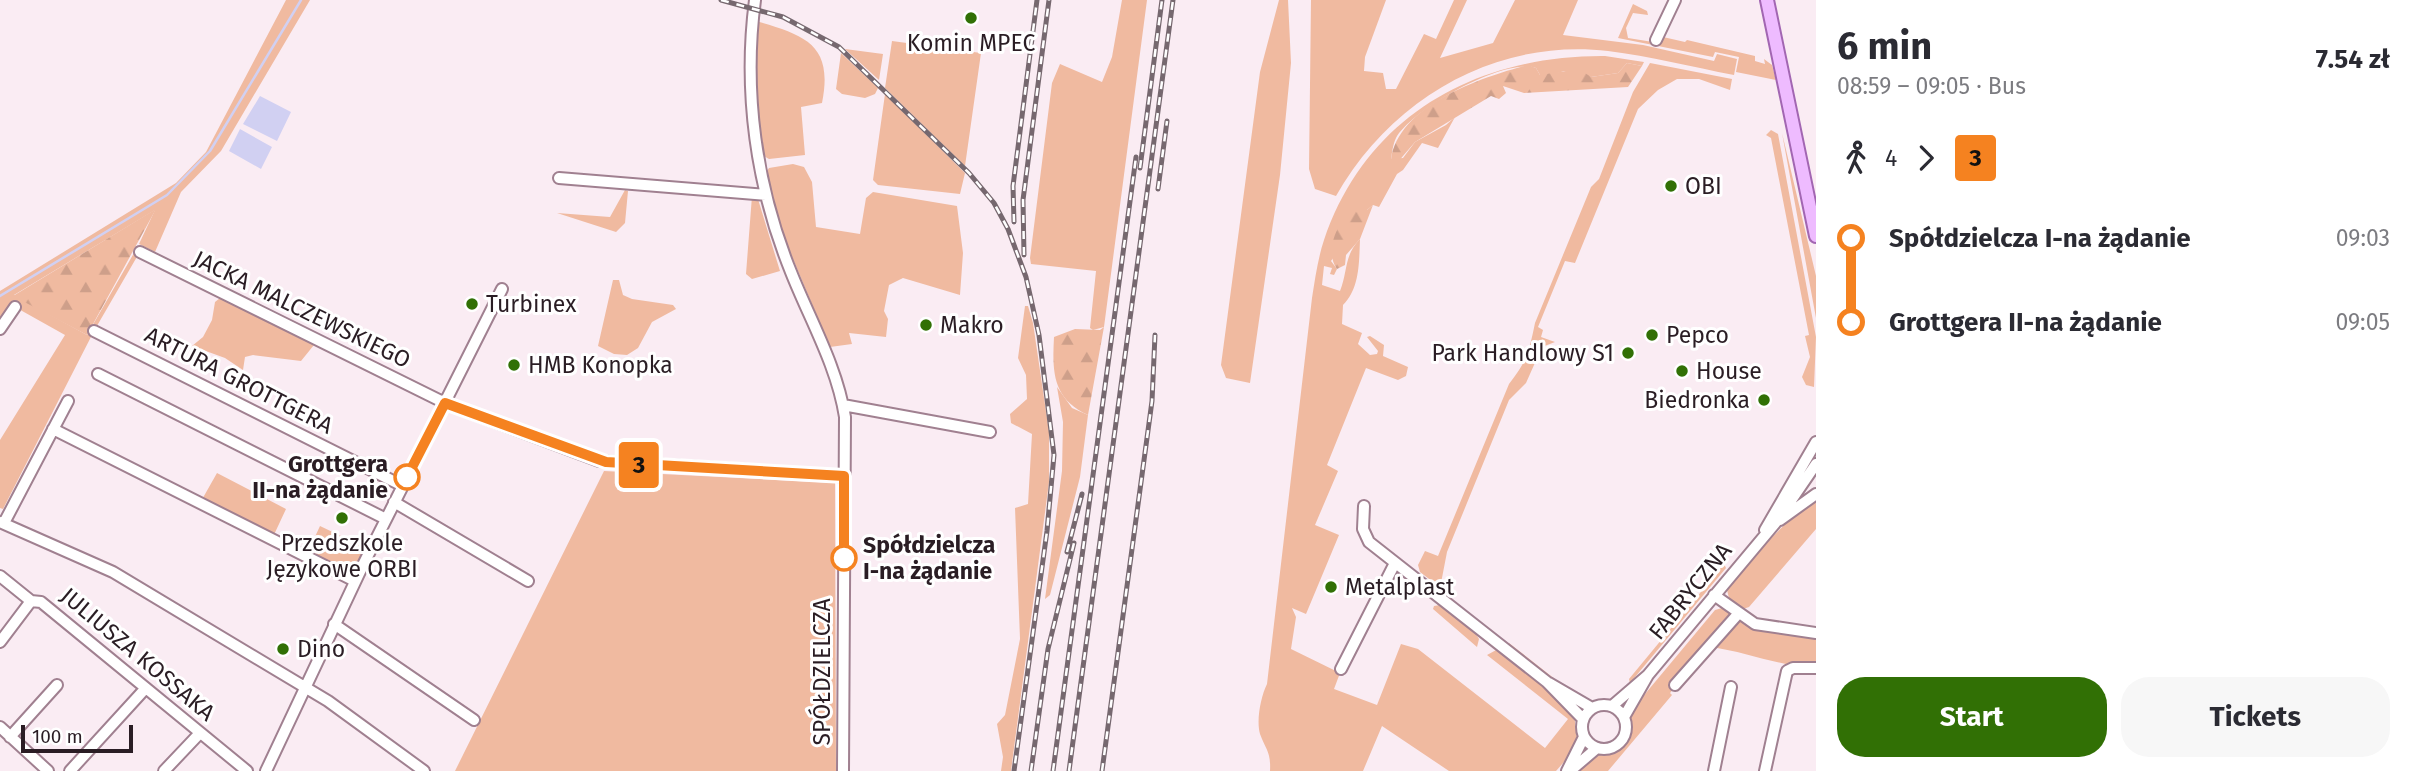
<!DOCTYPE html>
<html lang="en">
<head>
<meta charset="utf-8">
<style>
  body { margin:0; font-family:"Fira Sans",sans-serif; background:#f7f7f7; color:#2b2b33; height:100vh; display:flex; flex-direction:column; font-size:26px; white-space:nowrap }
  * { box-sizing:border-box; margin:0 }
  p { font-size:23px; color:#7c7c81 }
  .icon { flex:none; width:38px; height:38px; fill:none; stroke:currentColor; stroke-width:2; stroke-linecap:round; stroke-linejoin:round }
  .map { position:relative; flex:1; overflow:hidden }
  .panel { display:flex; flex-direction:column; background:#fff; width:595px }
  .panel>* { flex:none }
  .badge { padding:0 14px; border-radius:5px; font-size:24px; line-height:46px }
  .scale { position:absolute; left:21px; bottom:18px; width:112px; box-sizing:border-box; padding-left:7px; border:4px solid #2a1d24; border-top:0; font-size:19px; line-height:24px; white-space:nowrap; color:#2a1d24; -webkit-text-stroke:5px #fff; paint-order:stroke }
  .map>.badge { position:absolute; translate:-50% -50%; box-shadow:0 0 0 4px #fff }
  .legs { display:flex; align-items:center; gap:10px; height:77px; padding:0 21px; font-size:23px }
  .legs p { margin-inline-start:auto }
  .headline { display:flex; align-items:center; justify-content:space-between; height:119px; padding:0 21px }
  h1 { font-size:38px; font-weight:700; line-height:52px }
  .button { display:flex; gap:14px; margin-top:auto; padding:14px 21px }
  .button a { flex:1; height:80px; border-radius:28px; background:#317005; color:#fff; font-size:28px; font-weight:700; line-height:80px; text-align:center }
  .button a+a { background:#f7f7f7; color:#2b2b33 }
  ul { padding:0 21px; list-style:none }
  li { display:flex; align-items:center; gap:24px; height:84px; font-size:26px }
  li i { display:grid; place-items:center; width:10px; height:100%; margin:0 9px; background:currentColor }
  li i::after { content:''; width:18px; height:18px; margin:-9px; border:5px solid; border-radius:50%; background:#fff }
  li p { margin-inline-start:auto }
  li:first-child i { background:linear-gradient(#0000 50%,currentColor 0) }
  li:last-child i { background:linear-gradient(currentColor 50%,#0000 0) }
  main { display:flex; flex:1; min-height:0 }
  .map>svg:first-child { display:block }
</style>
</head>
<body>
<main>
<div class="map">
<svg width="1816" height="771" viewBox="0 0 1816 771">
  <defs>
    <pattern id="forest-firs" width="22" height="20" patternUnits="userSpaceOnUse" patternTransform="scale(1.75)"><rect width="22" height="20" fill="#f0baa0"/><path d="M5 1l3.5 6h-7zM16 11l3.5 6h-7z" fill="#ce9f8a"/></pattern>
  </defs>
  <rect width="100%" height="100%" fill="#faecf3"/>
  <path fill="#f0baa0" d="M 286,0 L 310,0 L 221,151 L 181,192 L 155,252 L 139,244 L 155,210 L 14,295 L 87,335 L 134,253 L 138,255 L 94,331 L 3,509 L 0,508 L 0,440 L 65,335 L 15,307 L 0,329 L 0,291 L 176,183 L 206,152 Z
    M 1122,0 L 1147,0 L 1104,327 L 1093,330 L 1090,328 L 1096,271 L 1031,264 L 1030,258 L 1052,83 L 1060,64 L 1102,82 L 1112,57 Z
    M 1279,0 L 1288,0 L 1291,63 L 1280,175 L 1250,383 L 1226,378 L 1221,365 L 1260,72 Z
    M 1311,0 L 1386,0 L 1365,57 L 1364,71 L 1383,73 L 1386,89 L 1396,89 L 1424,34 L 1436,39 L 1454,0 L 1467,0 L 1440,58 L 1493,43 L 1515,0 L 1578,0 L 1563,35 L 1643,45 L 1714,61 L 1717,54 L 1737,59 L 1734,75 C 1692,67 1650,56 1608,51 C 1495,38 1391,99 1336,196 L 1315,189 L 1309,169 Z
    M 1633,4 L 1647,11 L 1648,15 L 1633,13 L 1626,28 L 1628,38 L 1659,43 L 1663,37 L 1685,42 L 1687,40 L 1755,56 L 1755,61 L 1765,64 L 1764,59 L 1772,65 L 1776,80 L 1736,72 L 1739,57 L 1715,52 L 1713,57 L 1618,38 Z
    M 753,20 C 804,35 834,43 822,103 L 801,107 L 805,155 L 769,159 L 762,155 L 758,133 Z
    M 892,41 L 981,53 L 965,166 L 885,88 Z
    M 845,49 L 883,54 L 879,80 Z
    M 841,53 L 878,88 L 875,94 L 865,98 L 842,94 L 836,89 Z
    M 1605,56 L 1644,62 L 1642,66 L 1627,63 L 1618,73 L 1591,77 L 1564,71 L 1549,76 L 1540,75 L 1536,68 C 1505,57 1412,109 1396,138 C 1393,144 1392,153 1391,159 L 1403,158 L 1415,142 L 1446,125 L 1455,117 L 1438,148 L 1422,143 L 1403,170 L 1397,174 L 1379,207 L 1373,205 L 1367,210 L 1331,261 L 1337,269 L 1334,275 L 1330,274 L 1332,268 L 1324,266 L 1322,285 L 1340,291 C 1348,271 1344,255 1360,239 C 1359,262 1360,288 1343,305 L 1342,324 L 1362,333 L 1358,344 L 1370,355 L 1377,354 L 1378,351 L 1367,337 L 1370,336 L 1384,345 L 1383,356 L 1408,367 L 1406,376 L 1398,380 L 1366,368 L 1327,465 L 1338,471 L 1315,525 L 1339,535 L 1306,614 L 1292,608 L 1296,617 L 1291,649 L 1340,673 L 1334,689 L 1377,705 L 1401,644 L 1418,649 L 1545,748 L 1568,719 L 1487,655 L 1509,643 L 1565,687 L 1510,652 L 1574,714 L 1578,746 L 1556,771 L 1449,771 L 1382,726 L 1363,771 L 1270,771 C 1271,752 1266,750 1260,734 C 1256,720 1261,696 1267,684 L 1312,298 C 1315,279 1318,258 1324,240 C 1367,114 1478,55 1605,56 Z
    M 1650,63 L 1732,79 L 1730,90 L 1699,79 L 1677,79 L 1658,90 L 1638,109 L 1575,263 L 1565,261 L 1538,327 L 1543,330 L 1541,337 L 1555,342 L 1542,347 L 1526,383 L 1509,400 L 1447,552 L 1441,583 L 1437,585 L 1420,572 L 1418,565 L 1425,551 L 1438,556 L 1509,384 C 1527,361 1529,352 1535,323 L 1591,187 L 1599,179 L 1633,92 Z
    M 885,94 L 965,173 L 960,194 L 878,185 L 873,180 Z
    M 1771,130 L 1778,134 L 1816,337 L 1814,387 L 1806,385 L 1802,377 L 1810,357 L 1805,336 L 1809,335 L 1771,138 L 1766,135 Z
    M 1782,133 L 1816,276 L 1816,318 Z
    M 793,164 L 804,167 L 812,182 L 816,227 L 860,234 L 866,198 L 873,192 L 957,206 L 963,253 L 960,295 L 903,278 L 889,285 L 884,311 L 888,319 L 886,337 L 849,333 L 852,344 L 830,347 L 777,221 L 765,174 L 769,168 Z
    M 625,190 L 628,191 L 625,223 L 616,232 L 557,213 L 610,217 Z
    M 752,196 L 757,196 L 780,271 L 752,279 L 746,274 Z
    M 613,280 L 619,280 L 623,295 L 632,299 L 673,305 L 676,309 L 652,322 L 638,348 L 627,355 L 614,354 L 598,346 Z
    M 225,294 L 318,340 L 301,361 L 253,355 L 245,357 L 243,370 L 225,358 L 192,346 L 203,337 L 212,320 L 215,302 Z
    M 1025,306 L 1028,306 L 1033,323 L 1049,432 L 1049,482 L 1011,771 L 1001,771 L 1003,757 L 997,724 L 1005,715 L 1020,639 L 1015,508 L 1028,504 L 1032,434 L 1011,423 L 1010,414 L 1027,399 L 1026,375 L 1018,358 Z
    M 1057,387 L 1072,408 L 1088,415 L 1080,477 L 1050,595 L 1045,599 L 1062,471 L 1063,422 Z
    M 604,471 L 835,483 L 836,771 L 455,771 Z
    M 217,473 L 286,509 L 272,539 L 200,503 Z
    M 1816,498 L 1816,529 L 1749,607 L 1743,609 L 1730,602 L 1727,590 C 1755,555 1780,525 1816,498 Z
    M 320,526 L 364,547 L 363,565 L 355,581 L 306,556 Z
    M 1724,564 L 1726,568 L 1630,683 L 1629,679 Z
    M 1440,605 L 1474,631 L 1479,639 L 1477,647 L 1433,609 L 1434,606 Z
    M 1722,608 L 1748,621 L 1816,633 L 1816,668 C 1778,666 1747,652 1711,647 L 1670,693 L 1672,695 L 1608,771 L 1580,771 L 1593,755 L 1621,747 L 1631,730 L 1630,712 L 1715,610 Z"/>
  <path fill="url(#forest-firs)" d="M 1627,63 L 1642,66 L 1628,87 L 1524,93 L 1503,86 L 1506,93 L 1499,99 L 1491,96 L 1415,142 L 1397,163 L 1391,160 C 1398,105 1482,77 1528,65 L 1536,68 L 1540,75 L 1579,69 L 1591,77 L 1618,73 Z
    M 1373,205 L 1360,239 L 1346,255 L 1345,265 L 1337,269 C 1323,250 1339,219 1356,206 L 1367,210 Z
    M 156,209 L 87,335 L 13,296 Z
    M 1104,327 L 1088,415 C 1053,399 1052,373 1054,337 L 1075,329 L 1100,330 Z"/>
  <path fill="#d1d0f2" d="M 260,96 L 291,112 L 277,141 L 243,124 Z
    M 240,129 L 272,147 L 261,169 L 229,151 Z"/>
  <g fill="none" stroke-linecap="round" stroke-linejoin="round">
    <path stroke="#d1d0f2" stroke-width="2.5" d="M 0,296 L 167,195 L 210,151 L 301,0"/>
    <g stroke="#a08090" stroke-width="14">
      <path id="minor" d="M 755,0 C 743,92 756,186 791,272 C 810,320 837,366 845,417 L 843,771
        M 1656,40 L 1675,0
        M 559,178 L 766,195
        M 140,252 L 445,403 L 599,461 L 844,476
        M 0,329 L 15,307
        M 94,331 L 403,486
        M 98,374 L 386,519
        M 843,405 L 990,432
        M 53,429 L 355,581
        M 394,502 L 528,581
        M 1364,506 L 1363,529 L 1369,542 L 1547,682 L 1583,719
        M 1780,520 L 1816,494
        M 0,522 L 113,572 L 328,701 L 424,771
        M 4,523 L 68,401
        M 1765,530 L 1816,442
        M 0,576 L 31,601 L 41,602 L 247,771
        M 1714,595 L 1755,624 L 1816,633
        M 334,624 L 474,720
        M 0,642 L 31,601
        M 1341,669 L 1395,563
        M 1549,683 L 1592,708
        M 1675,685 L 1738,614
        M1582 727a22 22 0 1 1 44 0a22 22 0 1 1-44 0Z
        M 1612,706 L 1648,675 L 1777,521 L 1816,464
        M 1624,717 L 1648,675
        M 0,727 L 48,771
        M 10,737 L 57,685
        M 70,771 L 144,690
        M 164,771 L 200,733
        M 266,771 L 363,565 L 502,289
        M 1567,771 L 1584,737
        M 1570,771 L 1597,748
        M 1714,771 L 1731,687
        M 1765,771 L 1787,671 L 1793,668 L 1816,668"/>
    </g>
    <g stroke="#a266b2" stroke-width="16">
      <path id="major" d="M 1767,0 L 1816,236"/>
    </g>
    <use href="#minor" stroke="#fff" stroke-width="10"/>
    <use href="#major" stroke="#ebf" stroke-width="12"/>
    <g stroke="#76686f" stroke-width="5">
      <path id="rail" d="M 721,0 L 783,17 L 839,47 L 969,173 L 994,203 L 1008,229 L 1026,277 L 1039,335 L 1054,455 L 1047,531 L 1014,771
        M 1140,168 L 1162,0
        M 1158,189 L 1167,121
        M 1014,222 L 1013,186 L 1037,0
        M 1024,255 L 1023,200 L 1049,0
        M 1067,552 L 1082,494
        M 1031,771 L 1048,649 L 1074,543
        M 1053,771 L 1136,157
        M 1069,771 L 1173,0
        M 1102,771 L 1152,401 L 1155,335"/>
    </g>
    <use href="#rail" stroke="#fff" stroke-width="2.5" stroke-dasharray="8" stroke-linecap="butt"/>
  </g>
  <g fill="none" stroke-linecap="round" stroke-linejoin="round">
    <g stroke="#fff" stroke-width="16">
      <path id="line-1" d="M 407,477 L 445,403 L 606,462 L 844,476 L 844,558"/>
    </g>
    <use href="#line-1" stroke="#f58220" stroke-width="10"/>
  </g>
  <g fill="#317005" stroke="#fff" stroke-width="2.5">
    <circle cx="971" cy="18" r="7"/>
    <circle cx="1671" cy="186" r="7"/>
    <circle cx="472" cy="304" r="7"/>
    <circle cx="926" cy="325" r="7"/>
    <circle cx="1652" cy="335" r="7"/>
    <circle cx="1628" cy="353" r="7"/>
    <circle cx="514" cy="365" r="7"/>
    <circle cx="1682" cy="371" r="7"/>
    <circle cx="1764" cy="400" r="7"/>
    <circle cx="342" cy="518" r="7"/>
    <circle cx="1331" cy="587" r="7"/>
    <circle cx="283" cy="649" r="7"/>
  </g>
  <g fill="#fff" stroke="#f58220" stroke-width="3.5">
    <circle cx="407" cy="477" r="12"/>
    <circle cx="844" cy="558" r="12"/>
  </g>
  <g text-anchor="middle" stroke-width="6" stroke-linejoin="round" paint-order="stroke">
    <g font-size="23" fill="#2a1d24" stroke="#fff" text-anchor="start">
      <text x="971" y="51" text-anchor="middle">Komin MPEC</text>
      <text x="1685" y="194">OBI</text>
      <text x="486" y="312">Turbinex</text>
      <text x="940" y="333">Makro</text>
      <text x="1666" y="343">Pepco</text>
      <text x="1614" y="361" text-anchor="end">Park Handlowy S1</text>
      <text x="528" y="373">HMB Konopka</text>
      <text x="1696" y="379">House</text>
      <text x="1750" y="408" text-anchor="end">Biedronka</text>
      <text x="342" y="551" text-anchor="middle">Przedszkole<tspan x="342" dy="26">Językowe ORBI</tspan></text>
      <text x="1345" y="595">Metalplast</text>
      <text x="297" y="657">Dino</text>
    </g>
    <g font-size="23" fill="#2a1d24" stroke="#fff">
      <text transform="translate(302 309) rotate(26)" y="8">JACKA MALCZEWSKIEGO</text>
      <text transform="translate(239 380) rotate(27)" y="8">ARTURA GROTTGERA</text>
      <text transform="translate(1690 591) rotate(-51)" y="8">FABRYCZNA</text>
      <text transform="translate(138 654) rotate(40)" y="8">JULIUSZA KOSSAKA</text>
      <text transform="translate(822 672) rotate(-90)" y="8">SPÓŁDZIELCZA</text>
    </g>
    <g font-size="23" font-weight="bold" fill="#2a1d24" stroke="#fff" text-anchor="end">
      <text x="388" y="472">Grottgera<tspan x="388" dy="26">II-na żądanie</tspan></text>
      <text x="863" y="553" text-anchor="start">Spółdzielcza<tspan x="863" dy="26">I-na żądanie</tspan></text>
    </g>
  </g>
</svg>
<div class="scale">100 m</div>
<b class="badge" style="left:639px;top:465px;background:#f58220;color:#111">3</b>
</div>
<section class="panel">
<div class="headline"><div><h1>6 min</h1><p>08:59 – 09:05 · Bus</p></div><b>7.54 zł</b></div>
<div class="legs"><svg class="icon" aria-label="walk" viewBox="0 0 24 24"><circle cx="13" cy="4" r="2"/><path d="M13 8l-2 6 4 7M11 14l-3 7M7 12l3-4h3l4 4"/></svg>4<svg class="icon" aria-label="forward" viewBox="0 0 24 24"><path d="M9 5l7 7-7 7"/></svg><b class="badge" style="background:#f58220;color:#111">3</b></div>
<ul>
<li><i style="color:#f58220"></i><b>Spółdzielcza I-na żądanie</b><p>09:03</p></li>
<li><i style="color:#f58220"></i><b>Grottgera II-na żądanie</b><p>09:05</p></li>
</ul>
<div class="button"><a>Start</a><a>Tickets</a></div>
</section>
</main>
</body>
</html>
